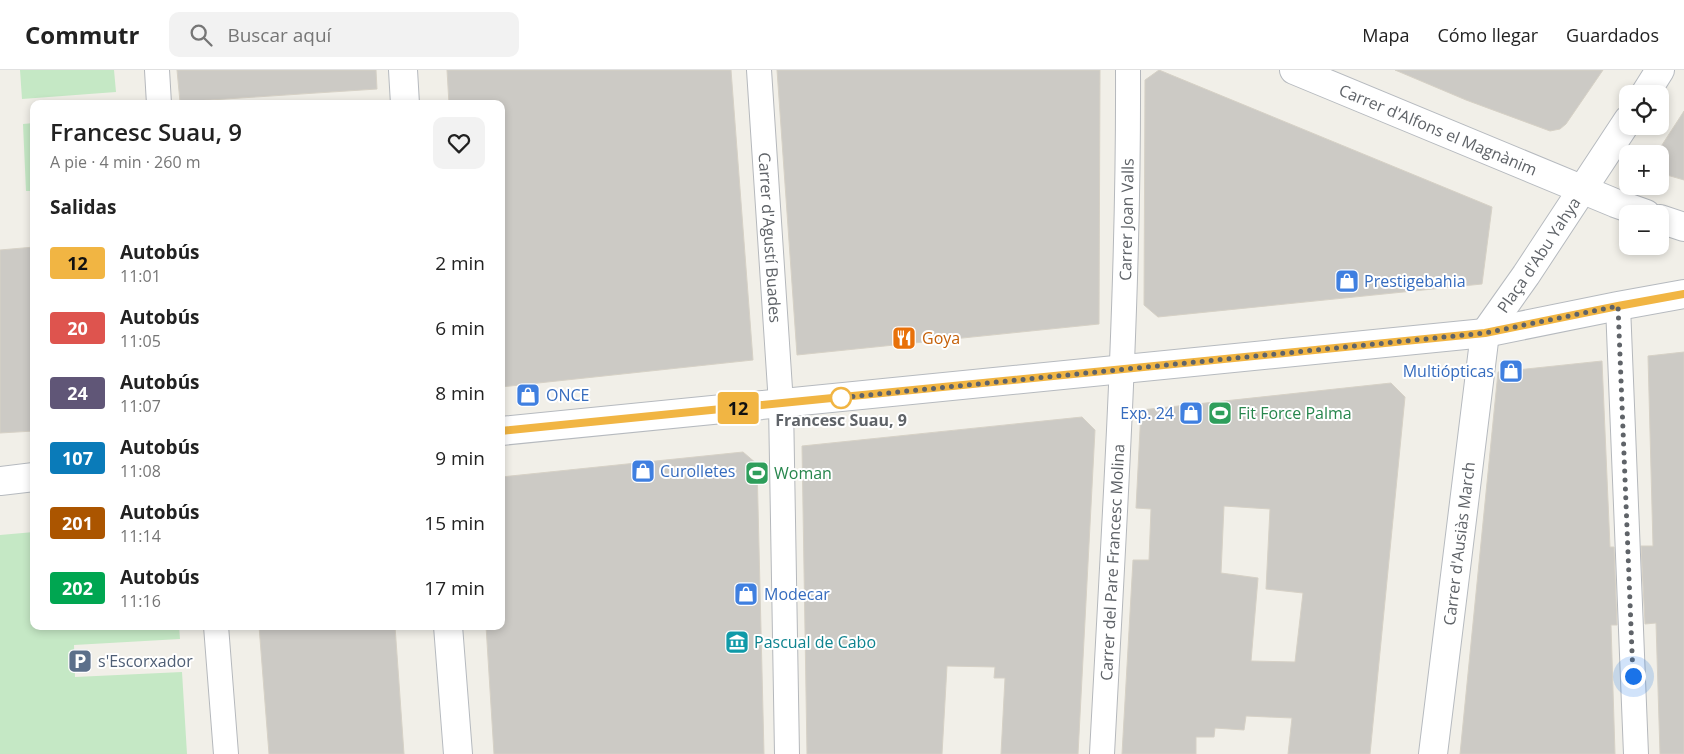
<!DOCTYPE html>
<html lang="es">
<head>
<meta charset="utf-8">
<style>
  body { margin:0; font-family:"Open Sans",sans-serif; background:#f2f2f2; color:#222; height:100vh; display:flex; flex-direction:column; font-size:19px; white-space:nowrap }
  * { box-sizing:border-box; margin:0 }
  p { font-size:16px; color:#767676 }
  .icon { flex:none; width:28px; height:28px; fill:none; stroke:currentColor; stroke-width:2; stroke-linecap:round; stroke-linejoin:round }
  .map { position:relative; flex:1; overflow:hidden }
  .drawer { position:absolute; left:30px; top:30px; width:475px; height:530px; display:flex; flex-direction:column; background:#fff; border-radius:10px; box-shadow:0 2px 8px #0003 }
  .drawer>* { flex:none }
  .badge { padding:0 10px; border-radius:4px; font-size:18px; line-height:32px }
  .fabs { position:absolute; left:1619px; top:15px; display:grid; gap:10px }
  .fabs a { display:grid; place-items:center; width:50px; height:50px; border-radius:10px; background:#fff; box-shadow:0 2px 8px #0003; font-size:25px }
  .you { position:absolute; width:25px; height:25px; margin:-12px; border:4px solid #fff; border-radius:50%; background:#1a73e8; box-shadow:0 0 0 8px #1a73e833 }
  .map>.badge { position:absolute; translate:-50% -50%; box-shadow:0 0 0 2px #fff }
  h2 { padding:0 20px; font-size:19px; line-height:45px }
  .round { display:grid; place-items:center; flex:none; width:52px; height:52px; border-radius:10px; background:#f2f2f2 }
  .overview { display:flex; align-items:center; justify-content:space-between; height:85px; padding:0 20px }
  h1 { font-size:24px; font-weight:600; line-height:38px }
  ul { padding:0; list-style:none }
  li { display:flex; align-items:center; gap:15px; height:65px; padding:0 20px }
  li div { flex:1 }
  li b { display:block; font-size:19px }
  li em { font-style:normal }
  li .badge { min-width:55px; font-weight:700; text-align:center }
  header { display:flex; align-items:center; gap:30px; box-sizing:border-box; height:70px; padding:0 25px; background:#fff; border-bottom:1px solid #e0e0e0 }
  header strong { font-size:24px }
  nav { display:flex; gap:28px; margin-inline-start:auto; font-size:18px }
  .search { width:350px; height:45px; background:#f2f2f2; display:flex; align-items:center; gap:12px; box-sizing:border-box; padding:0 18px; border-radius:10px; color:#767676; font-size:19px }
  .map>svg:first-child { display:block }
</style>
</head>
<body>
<header>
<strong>Commutr</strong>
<div class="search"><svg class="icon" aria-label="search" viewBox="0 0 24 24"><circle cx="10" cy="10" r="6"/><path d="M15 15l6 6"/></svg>Buscar aquí</div>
<nav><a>Mapa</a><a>Cómo llegar</a><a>Guardados</a></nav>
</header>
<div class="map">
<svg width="1684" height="684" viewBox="0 0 1684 684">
  <rect width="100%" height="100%" fill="#f1efe8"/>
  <path fill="#c5e8c5" d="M 20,0 L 114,0 L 116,22 L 22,29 Z
    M 34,53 L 34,121 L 26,121 L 23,54 Z
    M 34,462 L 34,556 L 179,556 L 180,569 L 74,575 L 75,607 L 182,602 L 187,684 L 0,684 L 0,465 Z"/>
  <path fill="#cccac5" stroke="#d6d1c6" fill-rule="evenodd" d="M 177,0 L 376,0 L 377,19 L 180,32 Z
    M 447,0 L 731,0 L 753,290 L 501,317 L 501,34 L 449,34 Z
    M 777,0 L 1100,0 L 1099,254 L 797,285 Z
    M 1159,0 L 1492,137 L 1482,214 L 1158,247 L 1144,235 L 1145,10 Z
    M 1395,0 L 1603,0 L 1566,54 L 1560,59 L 1550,61 L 1466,30 Z
    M 1684,41 L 1684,110 L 1660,103 L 1660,78 Z
    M 34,177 L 34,361 L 0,363 L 0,180 Z
    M 1684,282 L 1684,684 L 1660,684 L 1656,553 L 1645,554 L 1641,476 L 1653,476 L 1648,286 Z
    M 1602,291 L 1610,477 L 1614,477 L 1617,555 L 1611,555 L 1615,684 L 1460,684 L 1498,302 Z
    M 1391,313 L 1405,327 L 1370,684 L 1288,684 L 1292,648 L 1246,646 L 1244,660 L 1215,658 L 1214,667 L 1196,667 L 1196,684 L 1122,684 L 1133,490 L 1149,490 L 1151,439 L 1136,438 L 1141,340 ZM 1224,436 L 1270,439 L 1266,519 L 1303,523 L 1295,592 L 1251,591 L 1258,508 L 1221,503 Z
    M 1082,347 L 1095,360 L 1078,684 L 1001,684 L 1005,608 L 994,608 L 995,597 L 947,596 L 942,684 L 807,684 L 802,376 Z
    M 743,382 L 757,394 L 764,684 L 494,684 L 486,556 L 501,556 L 501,407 Z
    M 259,556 L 395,556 L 404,684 L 269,684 Z"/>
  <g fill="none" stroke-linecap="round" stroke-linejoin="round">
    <g stroke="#b5b8bc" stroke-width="26">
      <g id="street">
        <path d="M 157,0 L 159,34"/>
        <path id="s1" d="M 759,0 L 781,334 L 787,684"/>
        <path d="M 1618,236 L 1636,684"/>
        <path d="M 216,556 L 226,684"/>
        <path id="s2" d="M 1102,684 C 1114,456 1129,228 1128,0"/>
      </g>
    </g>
    <g stroke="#b6babf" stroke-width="30">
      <g id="secondary">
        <path d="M 403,0 L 405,34"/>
        <path id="s3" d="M 1294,0 L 1615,133 L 1646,144"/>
        <path d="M 1645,24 L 1660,0"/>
        <path d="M 1660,149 L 1684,157"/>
        <path d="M 501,361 L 1485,263 L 1618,236 L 1684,224"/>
        <path d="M 0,411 L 34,407"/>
        <path d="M 448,556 L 458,684"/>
        <path id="s4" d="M 1433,684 L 1485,263 L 1526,205 L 1628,50"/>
      </g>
    </g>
    <use href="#street" stroke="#fff" stroke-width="24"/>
    <use href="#secondary" stroke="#fff" stroke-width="28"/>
  </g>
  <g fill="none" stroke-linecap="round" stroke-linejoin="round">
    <g stroke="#fff" stroke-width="11">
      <path id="line" d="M 501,361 L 1485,263 L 1618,236 L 1684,224"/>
    </g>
    <use href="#line" stroke="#f1b543" stroke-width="8"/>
    <path stroke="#5f6368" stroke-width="5" stroke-dasharray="0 9" d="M 841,328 L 838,328 L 1485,263 L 1618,236 L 1633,606"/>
  </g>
  <defs>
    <g id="shop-square" transform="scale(1.25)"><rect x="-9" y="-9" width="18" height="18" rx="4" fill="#3f7fe0" stroke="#fff"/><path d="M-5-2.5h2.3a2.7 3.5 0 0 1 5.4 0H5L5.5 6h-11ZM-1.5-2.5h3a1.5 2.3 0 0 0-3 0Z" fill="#fff"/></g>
    <g id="restaurant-square" transform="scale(1.25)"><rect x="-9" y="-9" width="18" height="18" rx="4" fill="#e8710a" stroke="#fff"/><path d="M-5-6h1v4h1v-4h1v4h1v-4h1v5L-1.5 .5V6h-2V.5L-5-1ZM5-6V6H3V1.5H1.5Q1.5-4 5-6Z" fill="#fff"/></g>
    <g id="stadium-square" transform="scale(1.25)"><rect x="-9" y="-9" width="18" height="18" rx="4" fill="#2e9e5b" stroke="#fff"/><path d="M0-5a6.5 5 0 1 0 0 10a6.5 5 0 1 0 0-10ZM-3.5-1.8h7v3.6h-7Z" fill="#fff"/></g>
    <g id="museum-square" transform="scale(1.25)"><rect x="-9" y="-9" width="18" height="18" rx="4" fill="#0f9aa8" stroke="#fff"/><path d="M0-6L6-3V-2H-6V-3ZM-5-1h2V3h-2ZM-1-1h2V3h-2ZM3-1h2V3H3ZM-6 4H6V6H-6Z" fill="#fff"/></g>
    <g id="parking-square" transform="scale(1.25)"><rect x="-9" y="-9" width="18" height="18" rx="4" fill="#5c6f8a" stroke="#fff"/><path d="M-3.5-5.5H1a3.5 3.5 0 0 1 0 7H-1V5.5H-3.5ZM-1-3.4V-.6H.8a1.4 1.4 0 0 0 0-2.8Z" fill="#fff"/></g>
  </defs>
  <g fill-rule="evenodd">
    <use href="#shop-square" x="1347" y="211"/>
    <use href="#restaurant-square" x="904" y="268"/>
    <use href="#shop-square" x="1511" y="301"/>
    <use href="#shop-square" x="528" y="325"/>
    <use href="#shop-square" x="1191" y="343"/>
    <use href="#stadium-square" x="1220" y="343"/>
    <use href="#shop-square" x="643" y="401"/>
    <use href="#stadium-square" x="757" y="403"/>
    <use href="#shop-square" x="746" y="524"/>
    <use href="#museum-square" x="737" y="572"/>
    <use href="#parking-square" x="80" y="591"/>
  </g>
  <circle fill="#fff" stroke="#f1b543" stroke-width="2.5" cx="841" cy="328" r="10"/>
  <g text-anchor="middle" stroke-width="4" stroke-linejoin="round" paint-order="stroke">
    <g font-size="16" fill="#5f6368" stroke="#fff">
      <text dy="6" stroke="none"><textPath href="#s3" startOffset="156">Carrer d'Alfons el Magnànim</textPath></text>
      <text dy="6" stroke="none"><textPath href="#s2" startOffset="535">Carrer Joan Valls</textPath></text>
      <text dy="6" stroke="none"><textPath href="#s1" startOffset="168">Carrer d'Agustí Buades</textPath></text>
      <text dy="6" stroke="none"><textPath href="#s4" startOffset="519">Plaça d'Abu Yahya</textPath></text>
      <text dy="6" stroke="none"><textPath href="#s4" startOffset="212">Carrer d'Ausiàs March</textPath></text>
      <text dy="6" stroke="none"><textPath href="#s2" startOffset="192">Carrer del Pare Francesc Molina</textPath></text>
    </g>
    <g font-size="16" fill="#366cbe" stroke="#fff" text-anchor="start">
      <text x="1364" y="217">Prestigebahia</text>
      <text x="1494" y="307" text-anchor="end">Multiópticas</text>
      <text x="546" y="331">ONCE</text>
      <text x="1174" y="349" text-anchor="end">Exp. 24</text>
      <text x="660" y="407">Curolletes</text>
      <text x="764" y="530">Modecar</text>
    </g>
    <g font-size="16" fill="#c56008" stroke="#fff" text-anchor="start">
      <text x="922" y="274">Goya</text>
    </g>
    <g font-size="16" fill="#27864d" stroke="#fff" text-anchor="start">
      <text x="1238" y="349">Fit Force Palma</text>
      <text x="774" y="409">Woman</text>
    </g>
    <g font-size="16" font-weight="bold" fill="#5f6368" stroke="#fff">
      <text x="841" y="356">Francesc Suau, 9</text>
    </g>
    <g font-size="16" fill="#0d838f" stroke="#fff" text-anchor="start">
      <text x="754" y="578">Pascual de Cabo</text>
    </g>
    <g font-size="16" fill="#4e5e75" stroke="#fff" text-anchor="start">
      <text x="98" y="597">s'Escorxador</text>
    </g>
  </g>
</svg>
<div class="fabs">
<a><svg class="icon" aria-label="locate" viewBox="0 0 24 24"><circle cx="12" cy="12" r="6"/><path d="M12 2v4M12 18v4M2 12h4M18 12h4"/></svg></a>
<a>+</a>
<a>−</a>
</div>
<div class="you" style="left:1633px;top:606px"></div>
<b class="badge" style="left:738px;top:338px;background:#f1b543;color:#111">12</b>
<section class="drawer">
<div class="overview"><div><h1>Francesc Suau, 9</h1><p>A pie · 4 min · 260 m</p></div><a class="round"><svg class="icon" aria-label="heart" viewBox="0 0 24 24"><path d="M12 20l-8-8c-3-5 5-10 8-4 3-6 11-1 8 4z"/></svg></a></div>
<h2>Salidas</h2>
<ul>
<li><span class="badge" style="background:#f1b543;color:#111">12</span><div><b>Autobús</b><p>11:01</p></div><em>2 min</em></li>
<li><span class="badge" style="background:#de544e;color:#fff">20</span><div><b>Autobús</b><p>11:05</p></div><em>6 min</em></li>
<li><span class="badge" style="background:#605677;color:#fff">24</span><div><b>Autobús</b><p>11:07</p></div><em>8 min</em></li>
<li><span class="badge" style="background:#0a7bb9;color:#fff">107</span><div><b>Autobús</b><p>11:08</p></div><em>9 min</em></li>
<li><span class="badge" style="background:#ab5500;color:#fff">201</span><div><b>Autobús</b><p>11:14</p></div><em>15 min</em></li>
<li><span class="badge" style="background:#00a651;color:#fff">202</span><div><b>Autobús</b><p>11:16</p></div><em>17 min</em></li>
</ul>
</section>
</div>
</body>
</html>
